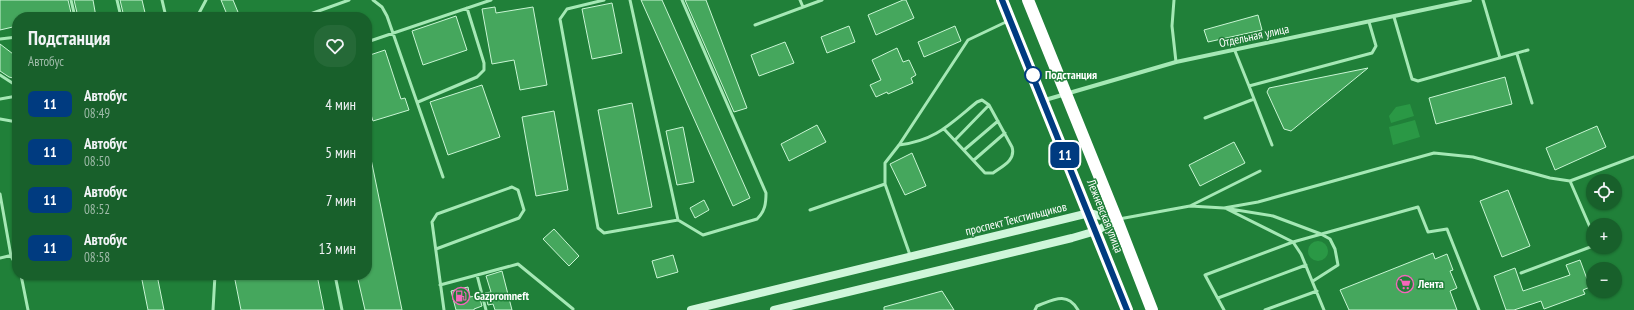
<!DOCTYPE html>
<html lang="ru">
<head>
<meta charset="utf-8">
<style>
  body { margin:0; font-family:"PT Sans Narrow",sans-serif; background:#256937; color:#f1f3f6; height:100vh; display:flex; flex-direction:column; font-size:15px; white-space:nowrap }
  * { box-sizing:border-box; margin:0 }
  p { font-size:13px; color:#9fbba9 }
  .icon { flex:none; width:22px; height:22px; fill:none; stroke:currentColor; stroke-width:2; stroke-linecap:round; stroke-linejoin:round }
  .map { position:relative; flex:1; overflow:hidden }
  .details { position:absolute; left:12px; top:12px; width:360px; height:268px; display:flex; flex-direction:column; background:#18602b; border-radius:16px; box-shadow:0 1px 3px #0004 }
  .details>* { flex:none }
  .badge { padding:0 8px; border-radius:6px; font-size:14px; line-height:26px }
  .controls { position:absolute; left:1586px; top:174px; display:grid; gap:8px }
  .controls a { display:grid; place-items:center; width:36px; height:36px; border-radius:50%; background:#18602b; box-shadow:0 1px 3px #0004; font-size:20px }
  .map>.badge { position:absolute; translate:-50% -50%; box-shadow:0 0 0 2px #fff }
  .round { display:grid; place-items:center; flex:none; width:42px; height:42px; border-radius:16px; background:#256937 }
  .overview { display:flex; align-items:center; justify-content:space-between; height:68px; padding:0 16px }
  h1 { font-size:19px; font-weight:800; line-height:30px }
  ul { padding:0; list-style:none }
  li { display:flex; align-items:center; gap:12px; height:48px; padding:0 16px }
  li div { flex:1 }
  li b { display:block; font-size:15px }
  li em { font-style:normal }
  li .badge { min-width:44px; font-weight:700; text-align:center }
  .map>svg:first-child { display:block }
</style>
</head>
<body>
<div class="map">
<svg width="1634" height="310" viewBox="0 0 1634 310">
  <rect width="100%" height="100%" fill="#208039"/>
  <path fill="#2a9845" d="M 1410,104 L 1414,116 L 1391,123 L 1389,116 L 1396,107 Z
    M 1415,120 L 1420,137 L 1393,145 L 1389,127 Z
    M1308 251a10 10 0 1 1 20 0a10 10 0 1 1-20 0Z"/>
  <path fill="#45a75d" stroke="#c9f6d4" d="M 0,0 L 68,0 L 72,17 L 17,17 L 17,26 L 0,30 Z
    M 74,0 L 93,0 L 96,17 L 78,17 Z
    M 120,0 L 142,0 L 146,17 L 124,17 Z
    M 221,0 L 233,0 L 240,17 L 228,17 Z
    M 641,0 L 662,0 L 750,198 L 733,206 Z
    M 685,0 L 706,0 L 747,108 L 734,112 Z
    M 903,0 L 906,0 L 914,18 L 876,35 L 868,15 Z
    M 612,3 L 622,53 L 592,59 L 582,9 Z
    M 495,7 L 496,13 L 533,7 L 547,85 L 520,90 L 514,60 L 492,64 L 482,9 Z
    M 1258,15 L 1262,30 L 1208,42 L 1204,30 Z
    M 456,16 L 467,50 L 423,65 L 412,31 Z
    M 849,26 L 855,42 L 827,53 L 821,37 Z
    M 955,26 L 961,41 L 924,57 L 918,42 Z
    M 785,42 L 794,63 L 759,76 L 751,55 Z
    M 0,44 L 17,57 L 17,79 L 9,77 L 0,71 Z
    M 897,48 L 903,62 L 909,60 L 916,75 L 911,78 L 913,83 L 888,94 L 887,92 L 876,97 L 870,85 L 881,80 L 872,60 Z
    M 385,50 L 401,99 L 405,98 L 409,110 L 373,121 L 367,102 L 367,56 Z
    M 1368,68 L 1291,131 L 1284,129 L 1267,92 L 1269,88 Z
    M 1505,77 L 1512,104 L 1436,124 L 1429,98 Z
    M 482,85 L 500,137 L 448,155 L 430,102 Z
    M 632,103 L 652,207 L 618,214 L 598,110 Z
    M 554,111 L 568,190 L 536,196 L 522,117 Z
    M 817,125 L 826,142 L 789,161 L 781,144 Z
    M 1597,126 L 1606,147 L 1555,170 L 1546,148 Z
    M 683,127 L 694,182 L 677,185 L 666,131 Z
    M 1234,142 L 1245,163 L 1200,186 L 1189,165 Z
    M 912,153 L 926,186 L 905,195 L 890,164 Z
    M 371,159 L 402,310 L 365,310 L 357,275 L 367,275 L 367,160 Z
    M 1508,190 L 1530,246 L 1502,257 L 1480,201 Z
    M 704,200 L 709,210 L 695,218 L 690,208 Z
    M 554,229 L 579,256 L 569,266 L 543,239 Z
    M 1433,253 L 1435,259 L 1447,254 L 1453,270 L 1450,271 L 1457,288 L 1450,291 L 1457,310 L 1349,310 L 1340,290 Z
    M 673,255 L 678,272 L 657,278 L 652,261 Z
    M 1580,260 L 1590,287 L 1583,290 L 1585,294 L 1544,309 L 1541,301 L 1514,310 L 1506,310 L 1494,276 L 1515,268 L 1523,291 L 1570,275 L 1566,265 Z
    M 502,271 L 512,310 L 495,310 L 493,304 L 488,305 L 485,293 L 491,292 L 486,276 Z
    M 141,275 L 157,275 L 164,310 L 148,310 Z
    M 234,275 L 317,275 L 324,310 L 241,310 Z
    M 468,287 L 470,297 L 479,295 L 482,306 L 474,309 L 474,310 L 456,310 L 451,291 Z
    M 942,291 L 954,310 L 884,310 L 884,307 Z"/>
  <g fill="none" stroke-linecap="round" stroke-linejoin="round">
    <path stroke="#a5e8b5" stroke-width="3" d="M 71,0 L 75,17
      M 117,0 L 121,17
      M 162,0 L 166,17
      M 373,0 L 382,7 L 387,16 L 443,177
      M 604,0 L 567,9 L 560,19 L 598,228 L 604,233 L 678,220
      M 630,0 L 678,220 L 703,235 L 757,219 C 765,211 766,204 766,193 L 682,0
      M 800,0 L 803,7
      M 1174,0 L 1172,26 L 1176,62
      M 1483,0 L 1500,58
      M 197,17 L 206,0
      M 302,17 L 349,0
      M 1394,17 L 1412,79 L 1418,81 L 1528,50
      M 755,25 L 822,0
      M 0,39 L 17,37
      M 367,42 L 491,0
      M 1235,51 L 1249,86 L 1372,53 L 1376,46 L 1369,22
      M 1517,54 L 1532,103
      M 0,75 L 17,86
      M 1249,86 L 1272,145
      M 0,99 L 17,96
      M 418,102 L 477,77 L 484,70 L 484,63 L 467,8
      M 1205,118 L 1254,99
      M 0,119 L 17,122
      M 955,140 L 989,105
      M 899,145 C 935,141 950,124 977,102 L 982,100 L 989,105 L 1012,147 C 1016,160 1003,166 993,173 L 985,173 L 944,129
      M 964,150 L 998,121
      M 974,160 L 1005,133
      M 1570,181 L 1593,234
      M 0,194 L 11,256 L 17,267
      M 1190,206 L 1260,171
      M 1224,208 L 1258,202 L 1434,153 L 1473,157 L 1550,178 L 1570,181 L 1634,157
      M 1227,209 L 1293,242 L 1301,254 L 1324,310
      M 810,210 L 885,184
      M 1119,219 L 1190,206 L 1224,208 L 1273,216 L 1321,234 L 1330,239 L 1335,249 L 1338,265 L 1313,281
      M 436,249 L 519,218 L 524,210 L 518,190 L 512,187 L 437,214 L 432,222 L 444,310
      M 910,255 L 885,184 L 885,163 L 899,145 L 968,40 L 1008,21
      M 0,258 L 17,254
      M 1521,273 L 1593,246
      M 21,275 L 28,310
      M 335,275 L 342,310
      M 477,275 L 486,310
      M 440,285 L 518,264 L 573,309
      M 1218,298 L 1306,265
      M 213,310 L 215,275
      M 1035,310 L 1037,306 C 1053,300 1067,291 1078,310
      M 1224,310 L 1205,275 L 1293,242 L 1418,207 L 1428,232 L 1447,229 L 1479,310
      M 1265,310 L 1317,291"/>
    <path stroke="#a5e8b5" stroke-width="4" d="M 1045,100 L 1176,62 L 1470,0"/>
    <path stroke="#cff6da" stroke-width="8" d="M 691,310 L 1089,213 L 1117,220
      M 774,310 L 1072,238 L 1096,231 L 1117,220"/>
    <path stroke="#fff" stroke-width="12" d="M 1002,0 L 1127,310
      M 1028,0 L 1117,220 L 1152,310"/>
  </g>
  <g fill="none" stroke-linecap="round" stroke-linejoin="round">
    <g stroke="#fff" stroke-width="9">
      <path id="line" d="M 1002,0 L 1127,310"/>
    </g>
    <use href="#line" stroke="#003b80" stroke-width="6"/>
  </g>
  <defs>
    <g id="supermarket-ring" transform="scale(0.9)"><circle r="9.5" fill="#208039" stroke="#f566bb" stroke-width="1.5"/><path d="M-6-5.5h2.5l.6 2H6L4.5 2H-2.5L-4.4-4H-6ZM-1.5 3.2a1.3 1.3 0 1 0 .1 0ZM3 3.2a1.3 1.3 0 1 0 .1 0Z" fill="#f566bb"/></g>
    <g id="fuel-ring" transform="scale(0.9)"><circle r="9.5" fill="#208039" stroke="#f566bb" stroke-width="1.5"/><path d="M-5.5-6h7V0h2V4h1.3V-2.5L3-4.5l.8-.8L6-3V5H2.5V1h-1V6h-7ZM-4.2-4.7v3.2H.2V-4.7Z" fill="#f566bb"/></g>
  </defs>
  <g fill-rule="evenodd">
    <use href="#supermarket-ring" x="1405" y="284"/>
    <use href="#fuel-ring" x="461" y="296"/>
  </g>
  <circle fill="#fff" stroke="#003b80" stroke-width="2" cx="1033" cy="75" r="8"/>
  <g text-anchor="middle" stroke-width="3" stroke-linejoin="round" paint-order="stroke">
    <g font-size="12" fill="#fff" stroke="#208039">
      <text transform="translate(1254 36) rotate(-12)" y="4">Отдельная улица</text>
      <text transform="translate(1105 216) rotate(68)" y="4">Лежневская улица</text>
      <text transform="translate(1016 219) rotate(-14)" y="4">проспект Текстильщиков</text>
    </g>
    <g font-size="12" font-weight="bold" fill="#fff" stroke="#208039" text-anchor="start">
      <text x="1045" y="79">Подстанция</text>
    </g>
    <g font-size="12" font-weight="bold" fill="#fff" stroke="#208039" text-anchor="start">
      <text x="1418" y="288">Лента</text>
      <text x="474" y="300">Gazpromneft</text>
    </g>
  </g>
</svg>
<div class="controls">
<a><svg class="icon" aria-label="locate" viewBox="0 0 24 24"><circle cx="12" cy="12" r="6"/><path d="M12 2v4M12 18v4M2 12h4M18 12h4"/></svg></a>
<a>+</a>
<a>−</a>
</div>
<b class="badge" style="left:1065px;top:155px;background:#003b80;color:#fff">11</b>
<section class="details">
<div class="overview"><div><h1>Подстанция</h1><p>Автобус</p></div><a class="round"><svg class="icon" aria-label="heart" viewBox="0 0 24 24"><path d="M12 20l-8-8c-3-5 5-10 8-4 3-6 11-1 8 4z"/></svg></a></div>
<ul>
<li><span class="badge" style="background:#003b80;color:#fff">11</span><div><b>Автобус</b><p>08:49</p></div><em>4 мин</em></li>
<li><span class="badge" style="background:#003b80;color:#fff">11</span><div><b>Автобус</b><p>08:50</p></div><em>5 мин</em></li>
<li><span class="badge" style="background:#003b80;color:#fff">11</span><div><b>Автобус</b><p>08:52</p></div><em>7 мин</em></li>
<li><span class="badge" style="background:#003b80;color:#fff">11</span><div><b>Автобус</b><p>08:58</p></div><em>13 мин</em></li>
</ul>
</section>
</div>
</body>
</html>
